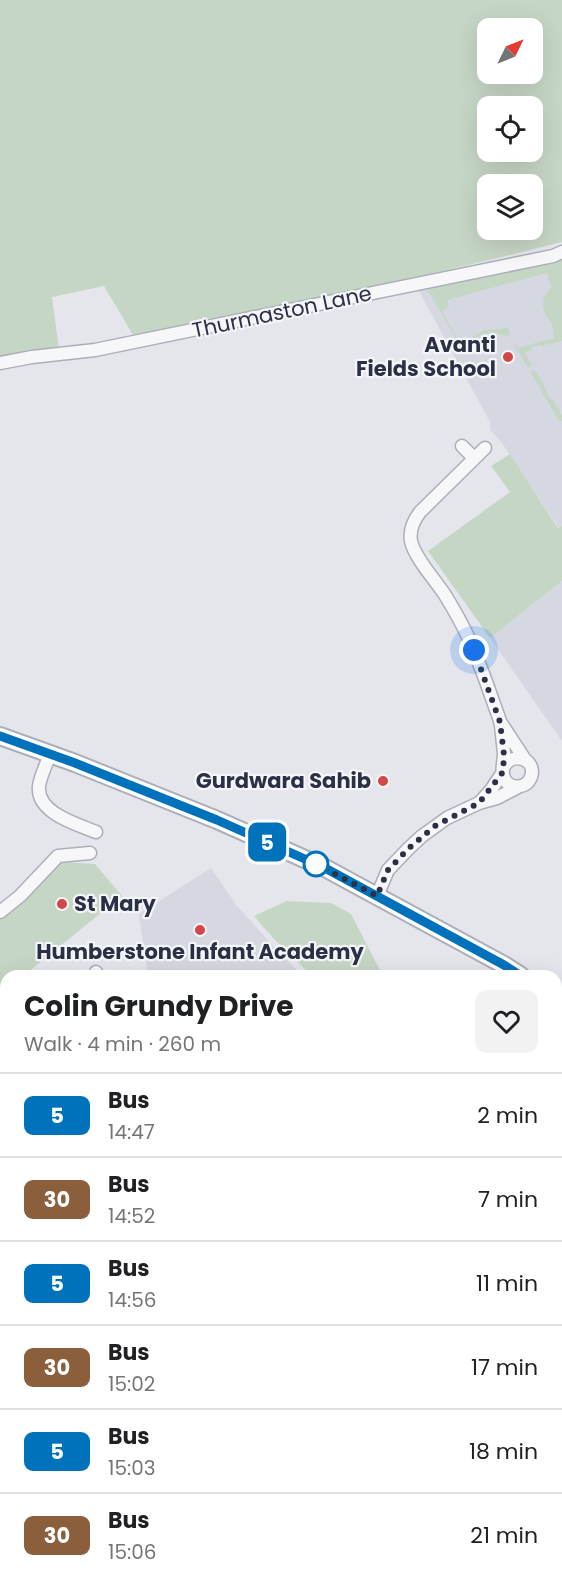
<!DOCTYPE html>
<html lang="en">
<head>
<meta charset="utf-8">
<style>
  body { margin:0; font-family:Poppins,sans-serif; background:#f2f2f2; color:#202124; height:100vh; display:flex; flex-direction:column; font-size:22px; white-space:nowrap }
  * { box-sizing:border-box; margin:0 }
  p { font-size:20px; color:#757577 }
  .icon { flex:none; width:33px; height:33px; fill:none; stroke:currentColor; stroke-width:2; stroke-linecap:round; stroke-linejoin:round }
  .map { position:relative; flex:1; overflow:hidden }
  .drawer { position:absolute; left:0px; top:970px; width:562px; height:620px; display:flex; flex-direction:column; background:#fff; border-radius:18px 18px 0 0; box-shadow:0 6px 24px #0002 }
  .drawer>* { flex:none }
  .badge { padding:0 12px; border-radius:9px; font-size:21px; line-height:39px }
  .needle { width:39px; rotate:47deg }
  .buttons { position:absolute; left:477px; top:18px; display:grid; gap:12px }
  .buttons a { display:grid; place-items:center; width:66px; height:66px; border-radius:12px; background:#fff; box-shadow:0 6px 24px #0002; font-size:30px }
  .you { position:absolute; width:30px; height:30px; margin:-15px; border:4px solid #fff; border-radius:50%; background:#1a73e8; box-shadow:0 0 0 9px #1a73e833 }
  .map>.badge { position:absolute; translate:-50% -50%; box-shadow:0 0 0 3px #fff }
  .round { display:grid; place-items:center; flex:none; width:63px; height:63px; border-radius:12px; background:#f2f2f2 }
  .headline { display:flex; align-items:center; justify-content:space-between; height:102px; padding:0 24px }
  h1 { font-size:28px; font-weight:700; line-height:45px }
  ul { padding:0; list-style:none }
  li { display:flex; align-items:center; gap:18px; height:84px; padding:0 24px; border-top:2px solid #e0e0e0 }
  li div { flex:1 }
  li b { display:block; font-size:22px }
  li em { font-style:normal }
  li .badge { min-width:66px; font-weight:700; text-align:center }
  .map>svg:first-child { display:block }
</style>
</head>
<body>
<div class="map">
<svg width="562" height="1589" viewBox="0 0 562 1589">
  <rect width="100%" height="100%" fill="#e4e6ec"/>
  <path fill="#d6d8e1" d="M 562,259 L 562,526 L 559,528 L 502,443 L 490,430 L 490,422 L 419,291 Z
    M 562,581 L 562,741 L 490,638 Z
    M 211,868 L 237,906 L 274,947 L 303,976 L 143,976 L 147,970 L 139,914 Z"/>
  <path fill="#c6d6c5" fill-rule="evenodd" d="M 0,0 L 562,0 L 562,242 C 420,278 277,308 133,335 L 104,286 L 52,297 L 59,349 L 0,358 ZM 488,28 L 532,28 L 532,74 L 488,74 ZM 488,106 L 532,106 L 532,152 L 488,152 ZM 488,184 L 532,184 L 532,230 L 488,230 Z
    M 562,259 L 562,341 L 549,345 L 548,343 L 545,344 L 545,346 L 542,347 L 541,345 L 532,347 L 532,350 L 525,352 L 532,365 L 528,368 L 514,345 L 516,343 L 517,348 L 554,338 L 552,324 L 546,316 L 543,307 L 544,297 L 551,287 L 547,273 L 447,300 L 449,307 L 442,311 L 460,344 L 484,330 L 500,329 L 508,327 L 510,335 C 503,337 502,334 495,333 C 482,331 472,339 466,350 L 461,347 L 427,289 L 519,270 Z
    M 533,369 L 535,372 L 536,371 L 548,393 L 547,394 L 550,399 L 552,398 L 562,415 L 562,421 L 559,421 L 531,373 Z
    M 510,454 L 558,528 L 562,526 L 562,581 L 490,638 L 428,551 L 510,492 L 491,466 Z
    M 58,862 L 95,864 L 122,896 L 23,976 L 6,976 L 6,1033 L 4,1032 L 0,1033 L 0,917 Z
    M 287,901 L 331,903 L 351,914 L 383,976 L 315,976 L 309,973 L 273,938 L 254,916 Z
    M 0,1401 L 6,1410 L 6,1489 L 0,1490 Z"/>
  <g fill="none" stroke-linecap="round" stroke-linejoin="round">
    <g stroke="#acafba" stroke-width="15">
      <path id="street" d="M 0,363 L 32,357 L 95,350 L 553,256 L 562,252
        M 462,446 L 474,458
        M 485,448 L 420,512 C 414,520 409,530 411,541 C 414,557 436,581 445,595 C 458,616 470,638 478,661 C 484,675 489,690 494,704 C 496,711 500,718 501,726 C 502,735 503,744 504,753 C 504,762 500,773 505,780 C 512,790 527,788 531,777 C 537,759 512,750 503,768
        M 501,723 L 526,761
        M 50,754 C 47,763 40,777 39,786 C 36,813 77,824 96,832
        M 480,802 L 491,790 L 503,772
        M 377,896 L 388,870 L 409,848 L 422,836 L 447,818 L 479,803 L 497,798 L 518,787
        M 0,912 L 20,896 L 58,856 L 90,853
        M 96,972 L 98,976
        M 556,1023 L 562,1024
        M 0,1047 L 6,1048 L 6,1057 L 0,1068
        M 556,1351 L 562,1345
        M 556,1496 L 562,1501
        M 261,1584 L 268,1589
        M 421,1584 L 427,1589
        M 114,1589 L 117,1584
        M 363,1589 L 367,1584"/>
    </g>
    <g stroke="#acafba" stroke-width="20">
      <path id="secondary" d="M 0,736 L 75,763 L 217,820 L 325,868 L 504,965 L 521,976
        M 556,999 L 562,1001"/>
    </g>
    <g stroke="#8a90a3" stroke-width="24">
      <path id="highway" d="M 556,1182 L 562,1175
        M 0,1509 L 6,1509"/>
    </g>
    <use href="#street" stroke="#f7f7fa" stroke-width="12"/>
    <use href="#secondary" stroke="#fff" stroke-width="16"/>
    <use href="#highway" stroke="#fff" stroke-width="21"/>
  </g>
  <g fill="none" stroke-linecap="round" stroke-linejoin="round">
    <g stroke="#fff" stroke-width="14">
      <path id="line" d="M 0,736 L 75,763 L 217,820 L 325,868 L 504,965 L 521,976"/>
    </g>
    <use href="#line" stroke="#0072bc" stroke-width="9"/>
    <path stroke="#2b3045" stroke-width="6" stroke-dasharray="0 10.8" d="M 316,864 L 377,896 L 388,870 L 409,848 L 435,826 L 479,803 L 503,772 L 504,755 L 500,722 L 474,650"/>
  </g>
  <g fill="#d34747" stroke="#f4f5f9" stroke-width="2">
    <circle cx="508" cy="357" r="6"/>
    <circle cx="383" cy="781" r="6"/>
    <circle cx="62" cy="904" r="6"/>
    <circle cx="200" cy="930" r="6"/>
  </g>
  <circle fill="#fff" stroke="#0072bc" stroke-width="3" cx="316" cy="864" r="12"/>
  <g text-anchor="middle" stroke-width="4.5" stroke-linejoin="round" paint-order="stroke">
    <g font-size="21" fill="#2b3045" stroke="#f4f5f9">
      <text transform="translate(282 312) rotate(-12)" y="7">Thurmaston Lane</text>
    </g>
    <g font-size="21" font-weight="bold" fill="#2b3045" stroke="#f4f5f9" text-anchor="end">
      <text x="496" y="352">Avanti<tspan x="496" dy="24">Fields School</tspan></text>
      <text x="371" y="788">Gurdwara Sahib</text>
      <text x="74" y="911" text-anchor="start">St Mary</text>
      <text x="200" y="959" text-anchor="middle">Humberstone Infant Academy</text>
    </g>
  </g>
</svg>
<div class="buttons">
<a><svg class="needle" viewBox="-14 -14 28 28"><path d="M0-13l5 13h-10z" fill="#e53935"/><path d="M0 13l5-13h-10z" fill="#757577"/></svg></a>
<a><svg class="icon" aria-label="locate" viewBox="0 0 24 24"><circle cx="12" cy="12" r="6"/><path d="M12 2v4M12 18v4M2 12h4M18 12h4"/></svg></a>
<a><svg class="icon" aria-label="layers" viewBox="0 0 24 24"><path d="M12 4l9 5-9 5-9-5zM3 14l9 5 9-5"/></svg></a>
</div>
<div class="you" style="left:474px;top:650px"></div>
<b class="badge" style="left:267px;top:842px;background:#0072bc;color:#fff">5</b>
<section class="drawer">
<div class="headline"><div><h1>Colin Grundy Drive</h1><p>Walk · 4 min · 260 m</p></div><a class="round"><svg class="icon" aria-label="heart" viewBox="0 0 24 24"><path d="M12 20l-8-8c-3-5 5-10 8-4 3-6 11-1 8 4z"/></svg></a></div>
<ul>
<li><span class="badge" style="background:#0072bc;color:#fff">5</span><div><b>Bus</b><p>14:47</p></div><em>2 min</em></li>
<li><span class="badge" style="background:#8b5e3c;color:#fff">30</span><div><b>Bus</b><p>14:52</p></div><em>7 min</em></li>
<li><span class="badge" style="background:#0072bc;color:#fff">5</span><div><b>Bus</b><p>14:56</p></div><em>11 min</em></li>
<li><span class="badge" style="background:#8b5e3c;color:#fff">30</span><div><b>Bus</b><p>15:02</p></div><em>17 min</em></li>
<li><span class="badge" style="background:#0072bc;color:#fff">5</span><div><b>Bus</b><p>15:03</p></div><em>18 min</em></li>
<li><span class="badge" style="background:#8b5e3c;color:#fff">30</span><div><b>Bus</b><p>15:06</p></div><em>21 min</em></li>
</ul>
</section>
</div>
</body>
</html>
